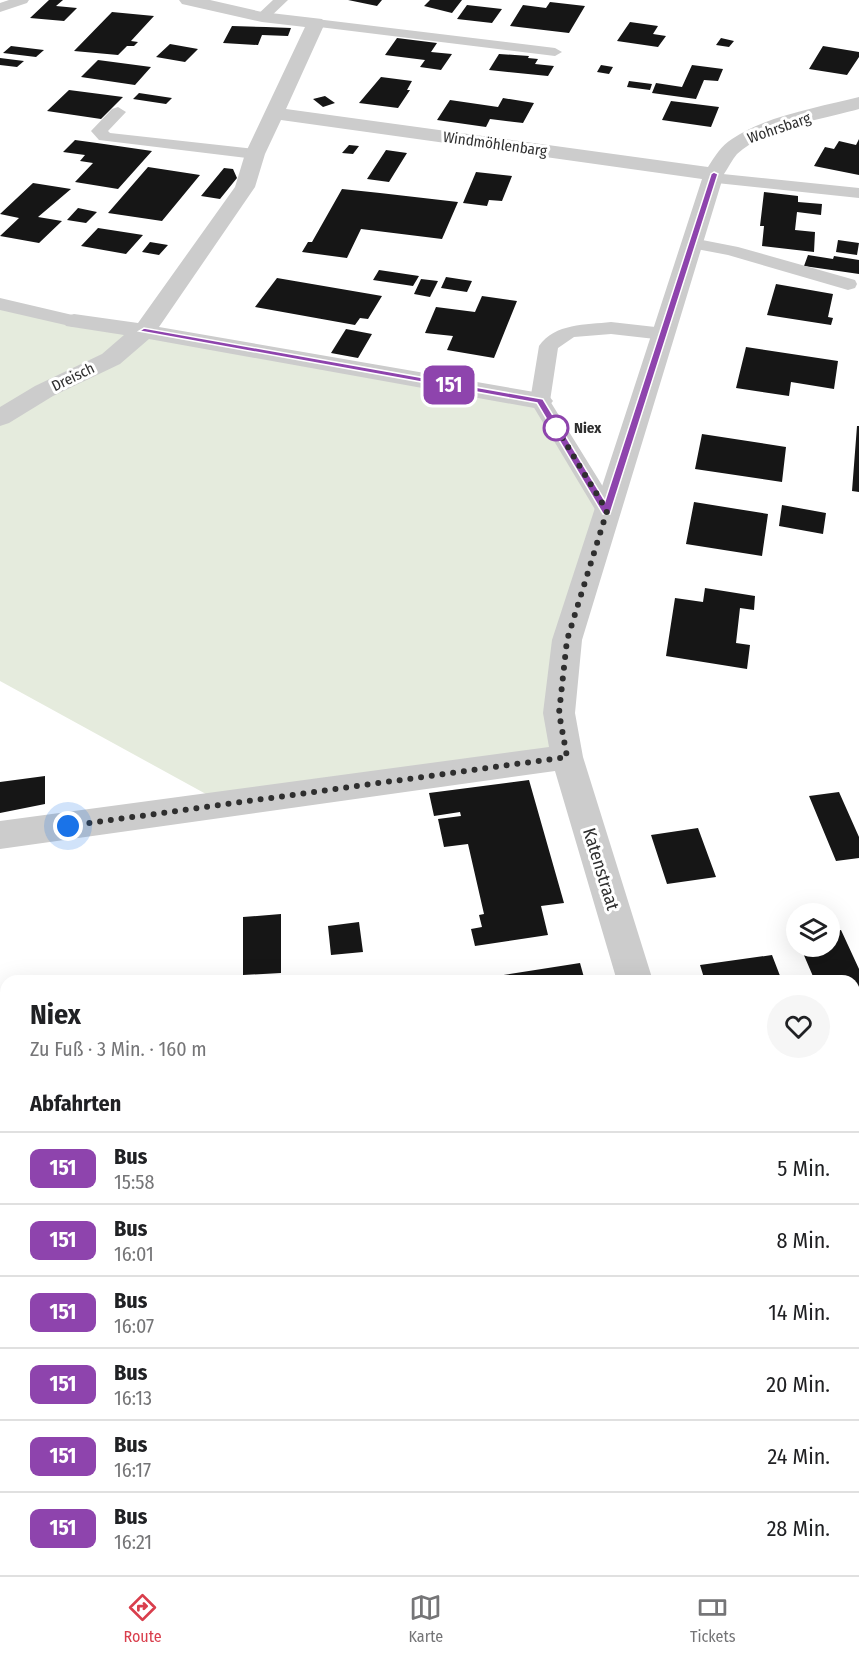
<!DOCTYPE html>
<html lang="de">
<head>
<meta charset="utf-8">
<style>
  body { margin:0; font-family:"Fira Sans Condensed",sans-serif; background:#f6f6f6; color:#202124; height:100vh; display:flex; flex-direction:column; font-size:22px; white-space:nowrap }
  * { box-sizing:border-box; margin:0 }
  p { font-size:20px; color:#757577 }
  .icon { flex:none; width:33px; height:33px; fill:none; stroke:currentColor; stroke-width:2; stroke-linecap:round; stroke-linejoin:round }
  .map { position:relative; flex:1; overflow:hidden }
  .side { position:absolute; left:0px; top:975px; width:860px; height:600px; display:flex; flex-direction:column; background:#fff; border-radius:18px 18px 0 0; box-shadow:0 6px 24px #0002 }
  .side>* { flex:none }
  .badge { padding:0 12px; border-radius:9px; font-size:21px; line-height:39px }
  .buttons { position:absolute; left:786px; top:903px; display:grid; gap:12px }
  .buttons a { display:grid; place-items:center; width:54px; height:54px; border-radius:50%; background:#fff; box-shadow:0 6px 24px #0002; font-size:30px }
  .you { position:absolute; width:30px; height:30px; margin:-15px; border:4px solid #fff; border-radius:50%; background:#1a73e8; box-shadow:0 0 0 9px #1a73e833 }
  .map>.badge { position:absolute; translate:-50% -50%; box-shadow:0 0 0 3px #fff }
  h2 { padding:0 30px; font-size:22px; line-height:54px }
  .round { display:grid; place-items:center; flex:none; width:63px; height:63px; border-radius:32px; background:#f6f6f6 }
  .headline { display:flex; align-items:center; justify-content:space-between; height:102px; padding:0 30px }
  h1 { font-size:28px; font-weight:700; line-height:45px }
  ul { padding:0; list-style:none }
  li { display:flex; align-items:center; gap:18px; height:72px; padding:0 30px; border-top:2px solid #e0e0e0 }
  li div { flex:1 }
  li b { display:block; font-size:22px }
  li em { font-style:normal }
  li .badge { min-width:66px; font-weight:700; text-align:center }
  .tabs { display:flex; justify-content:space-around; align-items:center; height:84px; border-top:2px solid #e0e0e0; background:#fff; font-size:16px; color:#757577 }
  .tabs a { display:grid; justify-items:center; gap:3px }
  .tabs .current { color:#d93e4c }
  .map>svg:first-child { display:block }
</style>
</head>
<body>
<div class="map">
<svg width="859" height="1575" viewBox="0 0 859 1575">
  <rect width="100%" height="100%" fill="#fff"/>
  <path fill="#e5ebdd" d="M 0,306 L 540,401 L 607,511 L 567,640 L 567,757 L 226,805 L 0,681 Z"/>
  <path fill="#161616" d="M 49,0 L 63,0 L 56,6 L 77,8 L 64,21 L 30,18 Z
    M 348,0 L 382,0 L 377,6 Z
    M 430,0 L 462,0 L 452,13 L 424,6 Z
    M 550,2 L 585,6 L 569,33 L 510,26 L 523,5 L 546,8 Z
    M 467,5 L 502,9 L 492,23 L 457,19 Z
    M 112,12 L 154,16 L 131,41 L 138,42 L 134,46 L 127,46 L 118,55 L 74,51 Z
    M 630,22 L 658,26 L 653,34 L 666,36 L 658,47 L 617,41 Z
    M 232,26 L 266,27 L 291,28 L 288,36 L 262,35 L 258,45 L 223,43 Z
    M 397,38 L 437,43 L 431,52 L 452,54 L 441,70 L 420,67 L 425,60 L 385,55 Z
    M 721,38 L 734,41 L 729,47 L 716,45 Z
    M 170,44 L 198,49 L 185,62 L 156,57 Z
    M 11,46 L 44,50 L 36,57 L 3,53 Z
    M 823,46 L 859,52 L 859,57 L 847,75 L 809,69 Z
    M 499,54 L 529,56 L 528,58 L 538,59 L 535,64 L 554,66 L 548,76 L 489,70 Z
    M 0,58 L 24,61 L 17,67 L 0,65 Z
    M 98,60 L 151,67 L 135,85 L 81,77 Z
    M 601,65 L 613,67 L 609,74 L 597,72 Z
    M 692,65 L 723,69 L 718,81 L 704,80 L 696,99 L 652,93 L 656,83 L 682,87 Z
    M 381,77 L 412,81 L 407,90 L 410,90 L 398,108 L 359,103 Z
    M 629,81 L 652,84 L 650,90 L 627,87 Z
    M 69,90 L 123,97 L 101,119 L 47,111 Z
    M 139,93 L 172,98 L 166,104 L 133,99 Z
    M 325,96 L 335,103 L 323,107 L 313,99 Z
    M 503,98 L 534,103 L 523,123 L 490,119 L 486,127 L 437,120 L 450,100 L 498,107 Z
    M 671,101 L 719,107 L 711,127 L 662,120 Z
    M 859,139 L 859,175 L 814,166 L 825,147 L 834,149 L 839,141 L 856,145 Z
    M 75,140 L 97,143 L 152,151 L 118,189 L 75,182 L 93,163 L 80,161 L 85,155 L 63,152 Z
    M 349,145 L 359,146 L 353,154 L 342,153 Z
    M 386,150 L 407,153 L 389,182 L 367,179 Z
    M 148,167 L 200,175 L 162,221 L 108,213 Z
    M 224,168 L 233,169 L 237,178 L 220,199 L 201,196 Z
    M 476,172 L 512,176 L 502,201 L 489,200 L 487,206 L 463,203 Z
    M 33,183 L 71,189 L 38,217 L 62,221 L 39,243 L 0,236 L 19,218 L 0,214 Z
    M 342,189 L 380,193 L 458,202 L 442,239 L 361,229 L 347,258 L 302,252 L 308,242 L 312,242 Z
    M 764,192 L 798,196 L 798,202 L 822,204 L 821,215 L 797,212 L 795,230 L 815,232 L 814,252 L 762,246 L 764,226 L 760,226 Z
    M 78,208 L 97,212 L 86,223 L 67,220 Z
    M 98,228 L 143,235 L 126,254 L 81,246 Z
    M 838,240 L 859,243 L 857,255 L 836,252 Z
    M 150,242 L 168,245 L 159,255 L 142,252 Z
    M 808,255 L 833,259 L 834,256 L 859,260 L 859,274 L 804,266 Z
    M 379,270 L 419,276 L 413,286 L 373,280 Z
    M 446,277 L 472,281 L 467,292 L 441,288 Z
    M 277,278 L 382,296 L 368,319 L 360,318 L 355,325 L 255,307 Z
    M 421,279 L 438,281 L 430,297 L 414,294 Z
    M 776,284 L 833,294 L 828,317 L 833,318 L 831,325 L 767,315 Z
    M 482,296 L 517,301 L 494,358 L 447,350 L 453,336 L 425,333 L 436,307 L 475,312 Z
    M 346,329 L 372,334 L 358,358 L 331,353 Z
    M 746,347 L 838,361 L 834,389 L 791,382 L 789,396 L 736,388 Z
    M 857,426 L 859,426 L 859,492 L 852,491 Z
    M 702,434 L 786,447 L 782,482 L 695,469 Z
    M 694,502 L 768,514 L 762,556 L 686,544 Z
    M 782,505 L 826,513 L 823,534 L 779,526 Z
    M 705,588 L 755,596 L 754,610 L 740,608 L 736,643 L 750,645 L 747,669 L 666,656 L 675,598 L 703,602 Z
    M 45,776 L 45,804 L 0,813 L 0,782 Z
    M 529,780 L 564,903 L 541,906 L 548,935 L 475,946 L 471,929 L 482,927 L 479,915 L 484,914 L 468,844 L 444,847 L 438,819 L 461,816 L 460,812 L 434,816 L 429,793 Z
    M 839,792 L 859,837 L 859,858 L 836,861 L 809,796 Z
    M 698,828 L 716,877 L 667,884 L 651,835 Z
    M 281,914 L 281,973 L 243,975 L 243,917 Z
    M 359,922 L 363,952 L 331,955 L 328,926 Z
    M 841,930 L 859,969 L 859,999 L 854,1000 L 854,981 L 815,981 L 800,946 L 830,946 L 830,932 Z
    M 772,955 L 782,981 L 705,981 L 700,965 Z
    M 580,963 L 585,981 L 499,981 L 497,976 Z
    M 859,1298 L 859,1412 L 854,1397 L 854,1299 Z
    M 353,1569 L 397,1569 L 398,1573 L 354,1575 Z
    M 493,1569 L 558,1569 L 559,1575 L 494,1575 Z
    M 582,1569 L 611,1569 L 612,1570 L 583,1575 Z
    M 644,1569 L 749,1569 L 750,1575 L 645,1575 Z"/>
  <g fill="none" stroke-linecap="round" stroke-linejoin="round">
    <path fill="#ccc" fill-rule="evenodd" d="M 9,0 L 29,0 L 27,3 L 0,12 L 0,3 Z
      M 273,0 L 288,0 L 267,20 L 257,20 L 255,17 Z
      M 316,19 L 555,48 L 562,52 L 555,56 L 311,26 L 309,23 Z
      M 118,107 L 126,112 L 108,131 L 110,133 L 255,149 L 263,154 L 255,159 L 99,140 L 91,131 L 112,109 Z
      M 713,173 L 859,188 L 859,198 L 707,182 L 705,178 L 707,174 Z
      M 692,238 L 738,247 L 855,280 L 857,284 L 855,288 L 848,290 L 728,255 L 686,247 L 683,243 L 686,239 Z
      M 0,298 L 81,317 L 84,321 L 81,325 L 74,327 L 0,310 Z
      M 611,322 L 664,328 L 671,330 L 674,334 L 671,338 L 664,340 L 611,334 L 574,337 L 558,348 L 550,401 L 618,511 L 615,516 L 607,518 L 599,516 L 530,401 L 539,346 C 555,323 586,325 611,322 Z"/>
    <path fill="#ccc" fill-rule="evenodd" d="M 179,0 L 210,0 L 262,12 L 322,19 L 325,23 L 286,109 L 708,167 C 715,156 721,146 732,139 C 765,116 820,107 859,97 L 859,109 C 823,119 764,128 737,154 C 732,160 728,168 724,174 L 582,640 L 575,713 L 583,757 L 653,981 L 617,981 L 555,771 L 0,849 L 0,821 L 549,747 L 543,713 L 552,640 L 702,179 L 281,120 L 265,154 L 255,187 L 159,327 L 540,393 L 549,396 L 553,401 L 549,406 L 540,409 L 149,339 L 120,364 L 53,396 L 9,423 L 0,426 L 0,407 L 35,386 L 102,354 L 124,335 L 66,326 L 62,321 L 66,316 L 74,314 L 138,323 L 235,187 L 245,154 L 305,27 L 262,22 L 182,4 Z
      M 791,1569 L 839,1569 L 841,1575 L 793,1575 Z"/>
  </g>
  <path fill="#8e44ad" stroke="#fff" stroke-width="1.5" d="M 714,172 L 718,174 L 610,514 L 603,514 L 537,403 L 139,331 L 144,328 L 543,399 L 605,501 L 711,174 Z"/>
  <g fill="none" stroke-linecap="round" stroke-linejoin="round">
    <path stroke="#2f2f2f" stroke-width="6" stroke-dasharray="0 10.8" d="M 68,826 L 567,757 L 559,713 L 567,640 L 607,511 L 551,419 L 556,428"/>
  </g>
  <circle fill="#fff" stroke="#8e44ad" stroke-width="3" cx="556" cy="428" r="12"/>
  <g text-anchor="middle" stroke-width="6" stroke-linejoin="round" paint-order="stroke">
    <g font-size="15" fill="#2f2f2f" stroke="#fff">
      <text transform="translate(779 128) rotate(-19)" y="5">Wohrsbarg</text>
      <text transform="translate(495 144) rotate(8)" y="5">Windmöhlenbarg</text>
      <text transform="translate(73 377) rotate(-26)" y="5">Dreisch</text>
    </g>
    <g font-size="15" font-weight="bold" fill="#2f2f2f" stroke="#fff" text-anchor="start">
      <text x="574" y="433">Niex</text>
    </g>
    <g font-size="18" fill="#2f2f2f" stroke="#fff">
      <text transform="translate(601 869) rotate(73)" y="6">Katenstraat</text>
    </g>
  </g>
</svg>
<div class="buttons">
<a><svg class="icon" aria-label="layers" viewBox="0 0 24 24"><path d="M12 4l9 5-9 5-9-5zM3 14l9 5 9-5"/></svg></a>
</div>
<div class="you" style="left:68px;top:826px"></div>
<b class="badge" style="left:449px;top:385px;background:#8e44ad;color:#fff">151</b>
<section class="side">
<div class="headline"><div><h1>Niex</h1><p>Zu Fuß · 3 Min. · 160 m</p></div><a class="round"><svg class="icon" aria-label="heart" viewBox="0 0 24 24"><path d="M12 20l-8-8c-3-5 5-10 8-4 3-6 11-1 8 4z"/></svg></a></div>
<h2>Abfahrten</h2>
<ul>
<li><span class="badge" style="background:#8e44ad;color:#fff">151</span><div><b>Bus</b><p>15:58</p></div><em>5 Min.</em></li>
<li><span class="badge" style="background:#8e44ad;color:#fff">151</span><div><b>Bus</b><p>16:01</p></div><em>8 Min.</em></li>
<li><span class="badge" style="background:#8e44ad;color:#fff">151</span><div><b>Bus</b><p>16:07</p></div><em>14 Min.</em></li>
<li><span class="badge" style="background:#8e44ad;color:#fff">151</span><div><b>Bus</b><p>16:13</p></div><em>20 Min.</em></li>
<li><span class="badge" style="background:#8e44ad;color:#fff">151</span><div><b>Bus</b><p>16:17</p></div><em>24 Min.</em></li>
<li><span class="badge" style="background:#8e44ad;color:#fff">151</span><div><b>Bus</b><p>16:21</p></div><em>28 Min.</em></li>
</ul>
</section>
</div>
<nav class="tabs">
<a class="current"><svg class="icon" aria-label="directions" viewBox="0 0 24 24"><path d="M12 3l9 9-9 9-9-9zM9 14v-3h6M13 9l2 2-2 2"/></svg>Route</a>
<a><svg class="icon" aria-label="map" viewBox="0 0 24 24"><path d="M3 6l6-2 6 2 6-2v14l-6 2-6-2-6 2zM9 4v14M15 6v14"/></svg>Karte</a>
<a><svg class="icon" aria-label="tickets" viewBox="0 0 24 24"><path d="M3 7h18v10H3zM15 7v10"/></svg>Tickets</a>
</nav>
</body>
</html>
